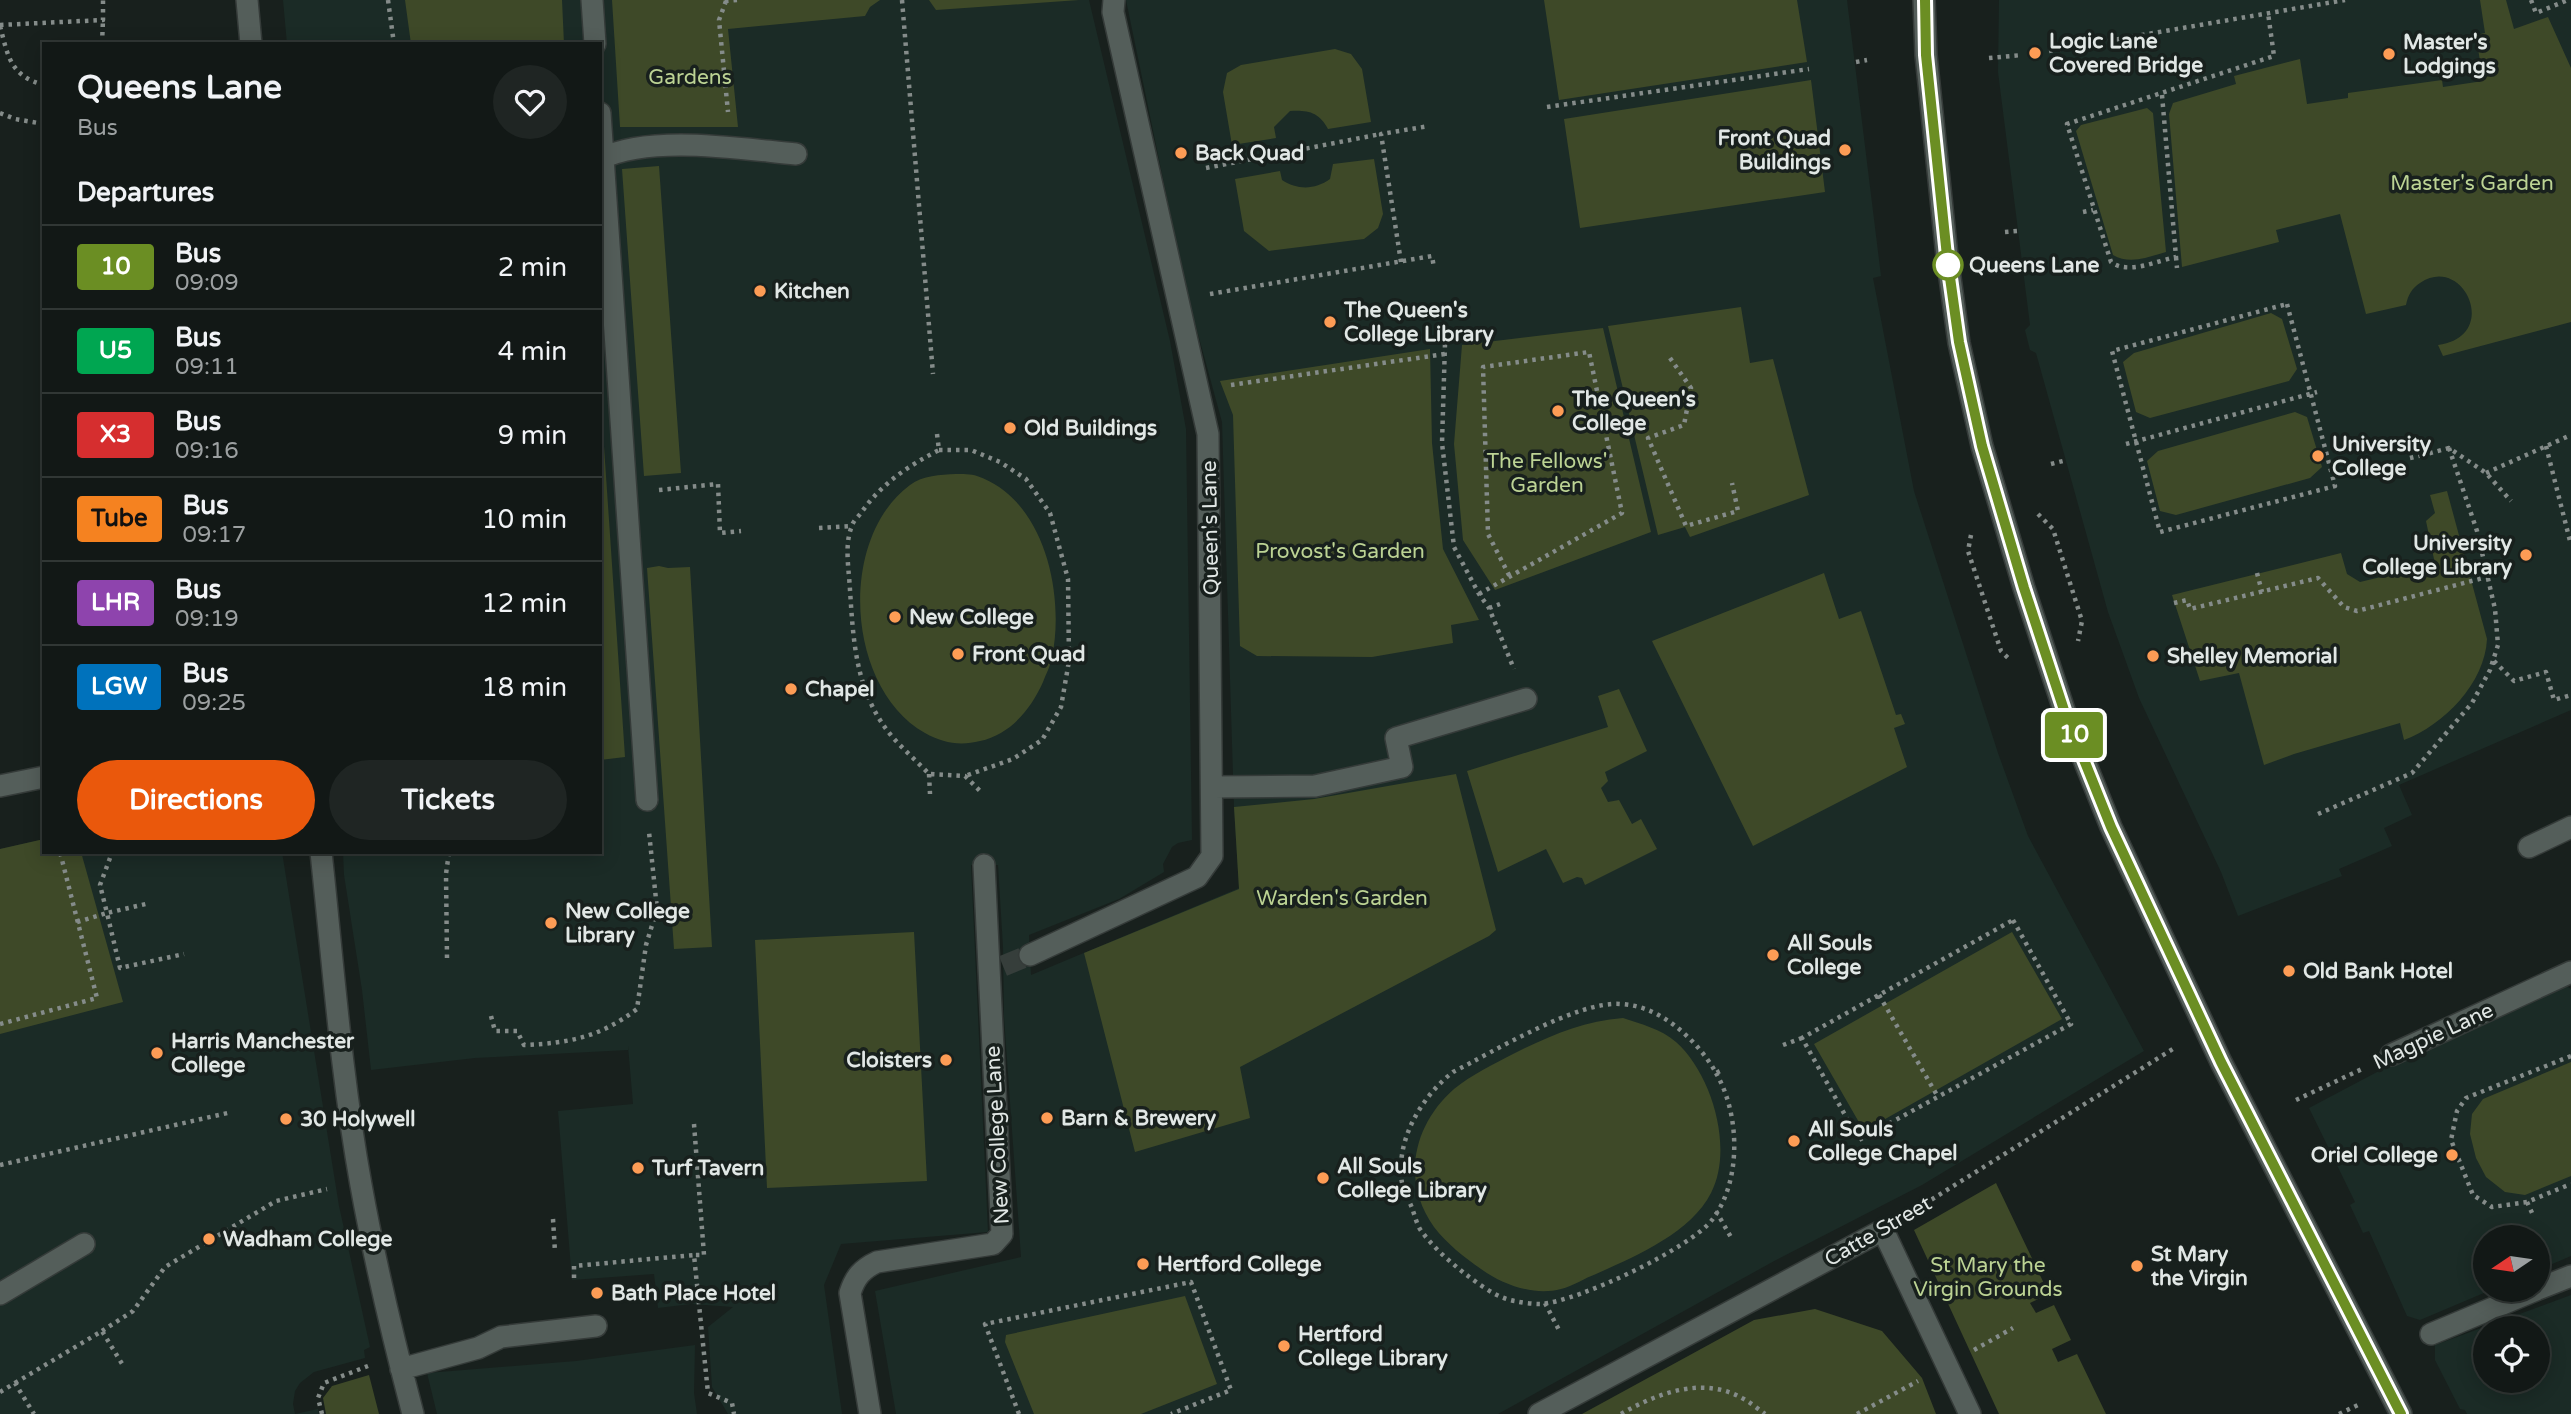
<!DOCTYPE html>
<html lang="en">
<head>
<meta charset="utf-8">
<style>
  body { margin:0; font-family:"Varela Round",sans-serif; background:#1f2523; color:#f1f3f6; height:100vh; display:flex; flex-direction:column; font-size:26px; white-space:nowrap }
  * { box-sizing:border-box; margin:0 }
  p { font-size:23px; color:#9ca0a1 }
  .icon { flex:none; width:38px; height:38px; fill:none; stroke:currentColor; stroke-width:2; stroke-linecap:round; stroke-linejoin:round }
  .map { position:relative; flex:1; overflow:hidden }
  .panel { position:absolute; left:42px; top:42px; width:560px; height:812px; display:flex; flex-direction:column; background:#121816; border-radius:0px; box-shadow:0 4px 18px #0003,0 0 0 2px #313735 }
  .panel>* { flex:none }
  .badge { padding:0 14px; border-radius:5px; font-size:24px; line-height:46px }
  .needle { width:46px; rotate:257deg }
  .controls { position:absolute; left:2473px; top:1225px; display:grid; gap:14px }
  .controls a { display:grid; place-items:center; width:77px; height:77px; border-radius:50%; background:#121816; box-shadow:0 4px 18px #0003,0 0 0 2px #313735; font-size:35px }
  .map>.badge { position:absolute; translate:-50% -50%; box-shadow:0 0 0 4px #fff }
  h2 { padding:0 35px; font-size:26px; line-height:63px }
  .round { display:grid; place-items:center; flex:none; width:74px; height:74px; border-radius:37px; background:#1f2523 }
  .summary { display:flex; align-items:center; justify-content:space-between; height:119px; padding:0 35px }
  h1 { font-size:33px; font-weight:700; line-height:52px }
  .button { display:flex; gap:14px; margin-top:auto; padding:14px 35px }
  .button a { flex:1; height:80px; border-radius:42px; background:#ea580c; color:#fff; font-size:28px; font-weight:700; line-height:80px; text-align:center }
  .button a+a { background:#1f2523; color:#f1f3f6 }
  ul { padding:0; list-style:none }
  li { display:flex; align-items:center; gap:21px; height:84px; padding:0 35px; border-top:2px solid #313735 }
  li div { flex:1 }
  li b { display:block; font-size:26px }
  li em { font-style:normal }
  li .badge { min-width:77px; font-weight:700; text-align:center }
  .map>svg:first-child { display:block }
</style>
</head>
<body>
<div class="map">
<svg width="2571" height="1414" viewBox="0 0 2571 1414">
  <rect width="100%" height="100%" fill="#18201d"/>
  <path fill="#1b2b26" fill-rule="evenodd" d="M 283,0 L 1089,0 L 1170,341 L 1186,429 L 1192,840 L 1178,843 L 1172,847 L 1163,864 L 1164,872 L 1119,899 L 1029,935 L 1031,975 L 1239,888 L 1234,807 L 1222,422 L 1186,290 L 1126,0 L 1847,0 L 1881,276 L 1873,278 L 1914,491 L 1998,753 L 2028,836 L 2144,1051 L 1922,1185 L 1776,1260 L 1498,1414 L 896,1414 L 875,1291 L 1021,1257 L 1004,1017 L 1003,947 L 998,865 L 971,865 L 988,1232 L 841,1244 L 824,1285 L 842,1414 L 728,1414 L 712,1387 L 708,1327 L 733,1307 L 691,1304 L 658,1308 L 654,1274 L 572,1280 L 558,1111 L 633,1104 L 628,1046 L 628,1050 L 475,1058 L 371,1070 L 362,990 L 344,875 L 343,852 L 600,852 L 600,44 L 287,44 Z
    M 1999,0 L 2571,0 L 2571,710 L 2399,785 L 2412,815 L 2384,828 L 2392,846 L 2339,869 L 2342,876 L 2238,916 L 2221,872 L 2139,698 L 2125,659 L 2108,612 L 2036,353 L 2030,350 L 2025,330 L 2030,325 L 1998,72 Z
    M 44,839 L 44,852 L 282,852 L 339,1206 L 370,1347 L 364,1350 L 365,1358 L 314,1372 L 300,1383 L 295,1391 L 293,1404 L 295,1414 L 318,1409 L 319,1414 L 0,1414 L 0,849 Z
    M 2565,985 L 2571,989 L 2571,1256 L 2538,1270 L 2538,1237 L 2485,1237 L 2485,1290 L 2491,1290 L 2420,1320 L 2407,1316 L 2369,1231 L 2363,1233 L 2350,1205 L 2355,1202 L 2309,1108 L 2430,1044 Z
    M 2571,1295 L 2571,1414 L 2467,1414 L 2465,1410 L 2460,1409 L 2435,1360 L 2435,1345 ZM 2485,1328 L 2538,1328 L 2538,1381 L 2485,1381 Z
    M 695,1345 L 694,1393 L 697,1414 L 437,1414 L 427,1373 L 576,1361 Z"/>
  <path fill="#3e4928" d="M 405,0 L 562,0 L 564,44 L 411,44 Z
    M 612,0 L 880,0 L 870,7 L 865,16 L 728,29 L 738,127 L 620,127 Z
    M 929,0 L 1079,0 L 936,10 Z
    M 1544,0 L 1797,0 L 1807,62 L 1559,100 Z
    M 2480,0 L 2506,0 L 2514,29 L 2548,17 L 2571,68 L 2571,322 L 2443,356 L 2438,345 C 2502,336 2463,253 2420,283 C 2412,288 2408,295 2406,305 L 2366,314 L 2340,214 L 2276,230 L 2279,242 L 2182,267 L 2169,114 L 2173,103 L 2236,84 L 2234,76 L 2300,59 L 2307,104 L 2348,98 L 2348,93 L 2442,80 L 2443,87 L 2483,81 L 2476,35 L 2485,33 Z
    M 1335,49 L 1351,54 L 1362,69 L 1371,122 L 1328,129 C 1319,112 1308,110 1290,111 L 1274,127 L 1276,138 L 1232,145 L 1223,92 L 1227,73 L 1241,65 Z
    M 1811,80 L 1825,192 L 1580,228 L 1564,119 Z
    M 2147,108 L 2153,113 L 2166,252 C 2148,257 2130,265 2113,255 L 2076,131 L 2081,125 Z
    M 1374,159 L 1383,214 L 1378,228 L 1364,239 L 1269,251 L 1244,231 L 1235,179 L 1280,171 L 1282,180 C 1297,190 1315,190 1330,179 L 1333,164 Z
    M 659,166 L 681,473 L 644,476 L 622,169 Z
    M 1741,307 L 1750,363 L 1773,359 L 1809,495 L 1690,537 L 1685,527 L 1658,535 L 1608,326 Z
    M 2271,313 L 2282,319 L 2297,369 L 2289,381 L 2150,418 L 2136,412 L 2123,362 L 2134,353 Z
    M 1603,328 L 1651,532 L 1495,590 L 1463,540 L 1454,444 L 1462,345 Z
    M 1430,349 L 1432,443 L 1443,549 L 1479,620 L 1451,625 L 1453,643 L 1372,657 L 1257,656 L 1240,646 L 1233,415 L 1220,381 Z
    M 600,387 L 625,757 L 600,760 Z
    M 2295,412 L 2307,417 L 2322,467 L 2310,478 L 2176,515 L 2160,511 L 2147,461 L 2158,451 Z
    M 956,474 C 962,474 971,474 977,476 C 1045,499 1065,595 1052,657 C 1051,665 1046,674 1043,682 C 1031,709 1011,734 980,741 C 960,746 943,743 925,733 C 846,688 837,539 910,485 C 923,475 940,475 956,474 Z
    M 2447,491 L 2487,639 C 2485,683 2444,725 2404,740 L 2400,723 L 2294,754 L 2264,765 L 2239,673 L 2200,681 L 2172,595 L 2341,553 L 2347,574 L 2360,582 L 2435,564 L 2426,521 L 2435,513 L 2430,495 Z
    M 659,566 L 668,568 L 690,567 L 712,947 L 674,949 L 647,568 Z
    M 1824,573 L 1839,619 L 1861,611 L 1896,715 L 1901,714 L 1905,724 L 1894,728 L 1907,767 L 1753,846 L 1652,641 Z
    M 1619,689 L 1647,751 L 1605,772 L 1608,781 L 1601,788 L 1608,802 L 1619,800 L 1632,824 L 1641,819 L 1657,849 L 1585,885 L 1582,878 L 1577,877 L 1563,883 L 1546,849 L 1498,872 L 1467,771 L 1608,727 L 1598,696 Z
    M 1456,774 L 1496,930 L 1489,936 L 1240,1067 L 1250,1118 L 1135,1152 L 1084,953 L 1239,889 L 1234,807 L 1314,799 Z
    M 44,839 L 44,852 L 81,852 L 123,1002 L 0,1034 L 0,849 Z
    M 914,932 L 927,1181 L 767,1188 L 755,940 Z
    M 2012,932 L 2062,1019 L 1864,1131 L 1814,1044 Z
    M 1623,1018 C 1641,1024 1661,1029 1676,1042 C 1712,1074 1734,1149 1711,1193 C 1691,1233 1634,1257 1596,1274 C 1585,1278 1573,1286 1561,1289 C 1534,1296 1503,1285 1481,1269 C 1464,1257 1447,1244 1434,1227 C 1401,1181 1413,1125 1454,1089 C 1471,1075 1494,1064 1513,1054 C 1549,1036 1583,1021 1623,1018 Z
    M 2571,1062 L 2571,1176 L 2525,1195 L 2505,1192 L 2486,1177 L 2476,1158 L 2470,1134 L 2472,1114 L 2483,1099 Z
    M 1996,1183 L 2049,1294 L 2030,1303 L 2036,1313 L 2054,1305 L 2071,1340 L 2052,1349 L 2058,1362 L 2077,1354 L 2106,1414 L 1999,1414 L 1914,1230 Z
    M 1185,1296 L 1217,1384 L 1141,1414 L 1034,1414 L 1005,1342 L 1006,1335 Z
    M 1815,1309 L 1882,1331 L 1922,1378 L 1936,1414 L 1582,1414 L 1754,1320 Z
    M 369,1375 L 379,1414 L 326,1414 L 323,1398 L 332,1386 Z"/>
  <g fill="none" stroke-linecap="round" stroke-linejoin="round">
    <path stroke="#363e3b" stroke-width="21" stroke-dasharray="21 10" stroke-linecap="butt" d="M 1003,966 L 1030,955"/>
    <g stroke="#353b39" stroke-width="24">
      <path id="minor" d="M 247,0 L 251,44
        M 592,0 L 595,44
        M 1924,0 L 1926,55 L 1947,256 L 1959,343 L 1982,446 L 2024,588 L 2064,710 L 2111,827 L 2221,1062 L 2401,1414
        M 600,113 L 647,800
        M 600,159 C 651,134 741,149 796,154
        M 0,786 L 44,777
        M 1213,787 L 1315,786 L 1402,767 L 1396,738 L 1526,699
        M 2529,847 L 2571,827
        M 321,852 C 333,963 341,1075 361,1185 C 375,1263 393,1338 413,1414
        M 1030,955 L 1197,877 L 1212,856 L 1208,434 L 1113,12 L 1114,0
        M 2391,1055 L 2571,972
        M 2538,1289 L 2571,1276
        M 0,1294 L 84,1244
        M 2431,1334 L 2536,1290
        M 401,1369 L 478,1348 L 501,1337 L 596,1326
        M 870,1414 L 850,1293 C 855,1277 862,1269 877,1262 L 993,1244 L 1002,1234 L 984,865
        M 1539,1414 L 1883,1230 L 1970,1414"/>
    </g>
    <path stroke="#858c8a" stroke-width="4.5" stroke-dasharray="3.5 5" stroke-linecap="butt" d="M 388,0 L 394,44
      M 902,0 L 933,374
      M 2531,0 L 2536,13 L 2568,0
      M 725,1 L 737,0
      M 726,1 L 719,20 L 728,112
      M 0,25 L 103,20 L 103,0
      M 0,26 C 8,56 10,76 44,85
      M 102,44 L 103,20
      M 2049,51 L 2345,0
      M 1989,58 L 2022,55
      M 1856,62 L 1867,60
      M 2162,95 L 2176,257 C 2156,261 2128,275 2111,262 L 2067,124 L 2274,56 L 2268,13
      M 1547,107 L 1809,69
      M 0,113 L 15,119 L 44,124
      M 1206,168 L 1381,134
      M 2083,212 L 2093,210
      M 2005,232 L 2017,231
      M 2176,257 L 2177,268
      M 1401,262 L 1381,134 L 1429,126
      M 1210,294 L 1432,256 L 1434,268
      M 2287,304 L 2335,486 L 2160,532 L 2112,351 Z
      M 1445,344 L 1442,443 L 1454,547 L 1479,594 L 1489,608 L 1514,669
      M 1670,358 L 1691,388 L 1684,425 L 1648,438 L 1686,526 L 1738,511 L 1732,483
      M 1231,385 L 1445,354
      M 937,434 L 939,450 C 908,466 881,484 861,513 C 858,517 853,521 852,526 C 844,544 849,570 850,590 C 853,636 855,683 882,723 C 894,742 914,758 929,774 L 965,776 L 980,791
      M 2412,439 L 2425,446 L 2427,454 L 2449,448 L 2486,473 L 2511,501
      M 2126,444 L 2317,392
      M 2546,446 L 2571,545
      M 939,450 L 971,450 L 1000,462 L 1026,479 L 1050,513 L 1068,579 L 1069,661 L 1061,707 L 1042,740 L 1013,759 L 965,776
      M 2410,458 L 2427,454
      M 2051,464 L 2067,460
      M 2486,473 L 2571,435
      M 659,490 L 718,484 L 720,533 L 741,531
      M 2038,514 L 2053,529 L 2082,621 L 2078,641
      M 819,528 L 851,526
      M 1971,535 L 1968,551 L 2001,651 L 2010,660
      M 2257,573 L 2262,592
      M 1479,594 L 1622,513 L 1589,352 L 1483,367 L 1488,534 L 1510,577
      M 2174,603 L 2187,600 L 2190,609 L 2318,578 L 2344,607 L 2357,611 L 2487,577
      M 1489,608 L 1500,604
      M 2494,661 L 2514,681 L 2546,672 L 2554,700 L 2571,695
      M 929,774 L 930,794
      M 2318,814 L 2412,773 L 2472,703 L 2490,670 L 2498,645 L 2495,609 L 2477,531 L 2449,448
      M 110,858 L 100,885 L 107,913 L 150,903
      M 2013,920 L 2071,1024 L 1859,1140 L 1802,1038 Z
      M 77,922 L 107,913 L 120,968 L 184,954
      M 447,958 L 446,874 L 449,852
      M 1879,995 L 1938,1097
      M 491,1016 L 495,1031 L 517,1031 L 524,1045 C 570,1043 600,1037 637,1009 L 646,945 L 657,909 L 649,832
      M 0,1024 L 97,998 L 60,852
      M 1783,1045 L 1802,1038
      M 2571,1056 L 2466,1098 L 2457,1111 L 2451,1140 L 2473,1195 L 2492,1207 L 2527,1202 L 2571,1184
      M 1716,1073 C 1740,1114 1742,1181 1712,1220 C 1689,1249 1579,1301 1541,1304 C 1533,1304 1523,1303 1515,1301 C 1496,1298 1479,1284 1464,1273 C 1449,1261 1434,1248 1422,1232 C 1417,1226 1415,1216 1412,1208 C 1409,1200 1403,1191 1402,1183 C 1395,1141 1421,1097 1453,1072 C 1493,1052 1577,1001 1620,1004 C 1641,1005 1658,1013 1674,1025 C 1690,1037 1707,1056 1716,1073 L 1722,1070
      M 2296,1100 L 2362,1069
      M 694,1124 L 704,1255 L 694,1255
      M 0,1165 L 232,1112
      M 2527,1202 L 2533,1215
      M 1716,1211 L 1732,1239
      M 1910,1213 L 2176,1047
      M 553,1219 L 555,1252
      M 574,1278 L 574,1266 L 694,1255 L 708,1393 L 732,1403 L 734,1414
      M 1545,1303 L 1560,1332
      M 102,1331 L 133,1311 L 165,1267 L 276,1201 L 327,1189
      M 1974,1350 L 2013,1328
      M 15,1383 L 102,1331 L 124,1367
      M 0,1392 L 15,1383 L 34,1414
      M 322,1414 L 318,1398 L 324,1383 L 368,1366
      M 1019,1414 L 985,1324 L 1191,1282 L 1231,1390 L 1171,1414
      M 1621,1414 C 1657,1393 1703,1376 1742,1398 C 1750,1402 1758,1409 1765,1414
      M 1857,1414 L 1918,1381
      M 2339,1414 L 2360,1404"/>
    <use href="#minor" stroke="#545e5a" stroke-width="21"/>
  </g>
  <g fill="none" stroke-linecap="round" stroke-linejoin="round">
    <g stroke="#fff" stroke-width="16">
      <path id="line" d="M 1925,0 L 1926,55 L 1947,256 L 1959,342 L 1982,446 L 2024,588 L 2064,710 L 2111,827 L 2221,1062 L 2401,1414"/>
    </g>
    <use href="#line" stroke="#6b8e23" stroke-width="10"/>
  </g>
  <g fill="#fd9c55" stroke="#18201d" stroke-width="2.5">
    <circle cx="2035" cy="53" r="7"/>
    <circle cx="2389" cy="54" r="7"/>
    <circle cx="1845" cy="150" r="7"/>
    <circle cx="1181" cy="153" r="7"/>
    <circle cx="760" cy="291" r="7"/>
    <circle cx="1330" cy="322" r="7"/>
    <circle cx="1558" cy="411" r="7"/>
    <circle cx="1010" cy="428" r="7"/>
    <circle cx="2318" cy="456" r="7"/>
    <circle cx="2526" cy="555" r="7"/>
    <circle cx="895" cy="617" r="7"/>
    <circle cx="958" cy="654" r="7"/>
    <circle cx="2153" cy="656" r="7"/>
    <circle cx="791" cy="689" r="7"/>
    <circle cx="551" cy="923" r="7"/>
    <circle cx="1773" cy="955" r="7"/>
    <circle cx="2289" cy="971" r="7"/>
    <circle cx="157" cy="1053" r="7"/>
    <circle cx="946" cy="1060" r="7"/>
    <circle cx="1047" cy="1118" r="7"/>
    <circle cx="286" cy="1119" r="7"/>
    <circle cx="1794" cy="1141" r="7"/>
    <circle cx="2452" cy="1155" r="7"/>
    <circle cx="638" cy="1168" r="7"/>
    <circle cx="1323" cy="1178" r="7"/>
    <circle cx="209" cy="1239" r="7"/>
    <circle cx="1143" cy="1264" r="7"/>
    <circle cx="2137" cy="1266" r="7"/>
    <circle cx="597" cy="1293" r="7"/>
    <circle cx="1284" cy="1346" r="7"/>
  </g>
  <circle fill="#fff" stroke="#6b8e23" stroke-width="3.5" cx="1948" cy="265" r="14"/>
  <g text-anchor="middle" stroke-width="7" stroke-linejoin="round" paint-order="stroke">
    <g font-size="21" font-weight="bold" fill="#e1e7e5" stroke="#18201d" text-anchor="start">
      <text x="2049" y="48">Logic Lane<tspan x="2049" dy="24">Covered Bridge</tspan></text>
      <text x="2403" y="49">Master's<tspan x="2403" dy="24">Lodgings</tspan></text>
      <text x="1831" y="145" text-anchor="end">Front Quad<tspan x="1831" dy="24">Buildings</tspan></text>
      <text x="1195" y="160">Back Quad</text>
      <text x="774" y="298">Kitchen</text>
      <text x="1344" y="317">The Queen's<tspan x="1344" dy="24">College Library</tspan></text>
      <text x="1572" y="406">The Queen's<tspan x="1572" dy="24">College</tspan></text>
      <text x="1024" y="435">Old Buildings</text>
      <text x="2332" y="451">University<tspan x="2332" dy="24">College</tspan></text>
      <text x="2512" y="550" text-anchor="end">University<tspan x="2512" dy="24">College Library</tspan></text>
      <text x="909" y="624">New College</text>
      <text x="972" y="661">Front Quad</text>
      <text x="2167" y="663">Shelley Memorial</text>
      <text x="805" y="696">Chapel</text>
      <text x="565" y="918">New College<tspan x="565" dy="24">Library</tspan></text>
      <text x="1787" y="950">All Souls<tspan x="1787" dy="24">College</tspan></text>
      <text x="2303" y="978">Old Bank Hotel</text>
      <text x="171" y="1048">Harris Manchester<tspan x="171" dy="24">College</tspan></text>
      <text x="932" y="1067" text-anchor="end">Cloisters</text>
      <text x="1061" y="1125">Barn &amp; Brewery</text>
      <text x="300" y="1126">30 Holywell</text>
      <text x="1808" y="1136">All Souls<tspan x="1808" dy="24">College Chapel</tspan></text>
      <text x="2438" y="1162" text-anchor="end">Oriel College</text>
      <text x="1337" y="1173">All Souls<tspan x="1337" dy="24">College Library</tspan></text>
      <text x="652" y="1175">Turf Tavern</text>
      <text x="223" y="1246">Wadham College</text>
      <text x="2151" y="1261">St Mary<tspan x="2151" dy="24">the Virgin</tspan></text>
      <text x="1157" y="1271">Hertford College</text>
      <text x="611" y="1300">Bath Place Hotel</text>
      <text x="1298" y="1341">Hertford<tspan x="1298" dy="24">College Library</tspan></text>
    </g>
    <g font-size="21" fill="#bcd394" stroke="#18201d">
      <text x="690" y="84">Gardens</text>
      <text x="2472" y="190">Master's Garden</text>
      <text x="1547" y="468">The Fellows'<tspan x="1547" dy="24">Garden</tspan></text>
      <text x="1340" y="558">Provost's Garden</text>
      <text x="1342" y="905">Warden's Garden</text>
      <text x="1988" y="1272">St Mary the<tspan x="1988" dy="24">Virgin Grounds</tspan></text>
    </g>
    <g font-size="21" font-weight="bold" fill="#e1e7e5" stroke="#18201d" text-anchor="start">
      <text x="1969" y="272">Queens Lane</text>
    </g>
    <g font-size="21" fill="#e1e7e5" stroke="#18201d">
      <text transform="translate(1210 528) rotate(-91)" y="7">Queen's Lane</text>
      <text transform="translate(2433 1036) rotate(-25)" y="7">Magpie Lane</text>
      <text transform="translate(997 1135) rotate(-93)" y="7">New College Lane</text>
      <text transform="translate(1878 1231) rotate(-30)" y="7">Catte Street</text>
    </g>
  </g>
</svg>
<div class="controls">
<a><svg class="needle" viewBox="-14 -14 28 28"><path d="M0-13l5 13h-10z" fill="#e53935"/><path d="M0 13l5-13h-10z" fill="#9ca0a1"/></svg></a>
<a><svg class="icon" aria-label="locate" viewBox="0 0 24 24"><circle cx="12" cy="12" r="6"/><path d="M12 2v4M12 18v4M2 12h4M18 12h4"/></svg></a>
</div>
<b class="badge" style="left:2074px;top:735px;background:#6b8e23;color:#fff">10</b>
<section class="panel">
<div class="summary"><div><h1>Queens Lane</h1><p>Bus</p></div><a class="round"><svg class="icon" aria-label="heart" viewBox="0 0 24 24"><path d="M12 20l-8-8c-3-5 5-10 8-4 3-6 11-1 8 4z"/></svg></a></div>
<h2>Departures</h2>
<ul>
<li><span class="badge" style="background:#6b8e23;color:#fff">10</span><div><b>Bus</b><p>09:09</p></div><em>2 min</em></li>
<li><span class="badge" style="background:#00a651;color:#fff">U5</span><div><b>Bus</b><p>09:11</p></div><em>4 min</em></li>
<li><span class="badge" style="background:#d62e2f;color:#fff">X3</span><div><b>Bus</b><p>09:16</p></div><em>9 min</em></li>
<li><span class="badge" style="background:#f58220;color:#111">Tube</span><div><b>Bus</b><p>09:17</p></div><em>10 min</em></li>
<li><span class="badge" style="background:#8e44ad;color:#fff">LHR</span><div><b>Bus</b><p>09:19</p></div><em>12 min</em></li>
<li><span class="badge" style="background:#0072bc;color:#fff">LGW</span><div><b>Bus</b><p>09:25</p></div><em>18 min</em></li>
</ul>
<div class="button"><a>Directions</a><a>Tickets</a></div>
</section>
</div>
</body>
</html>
